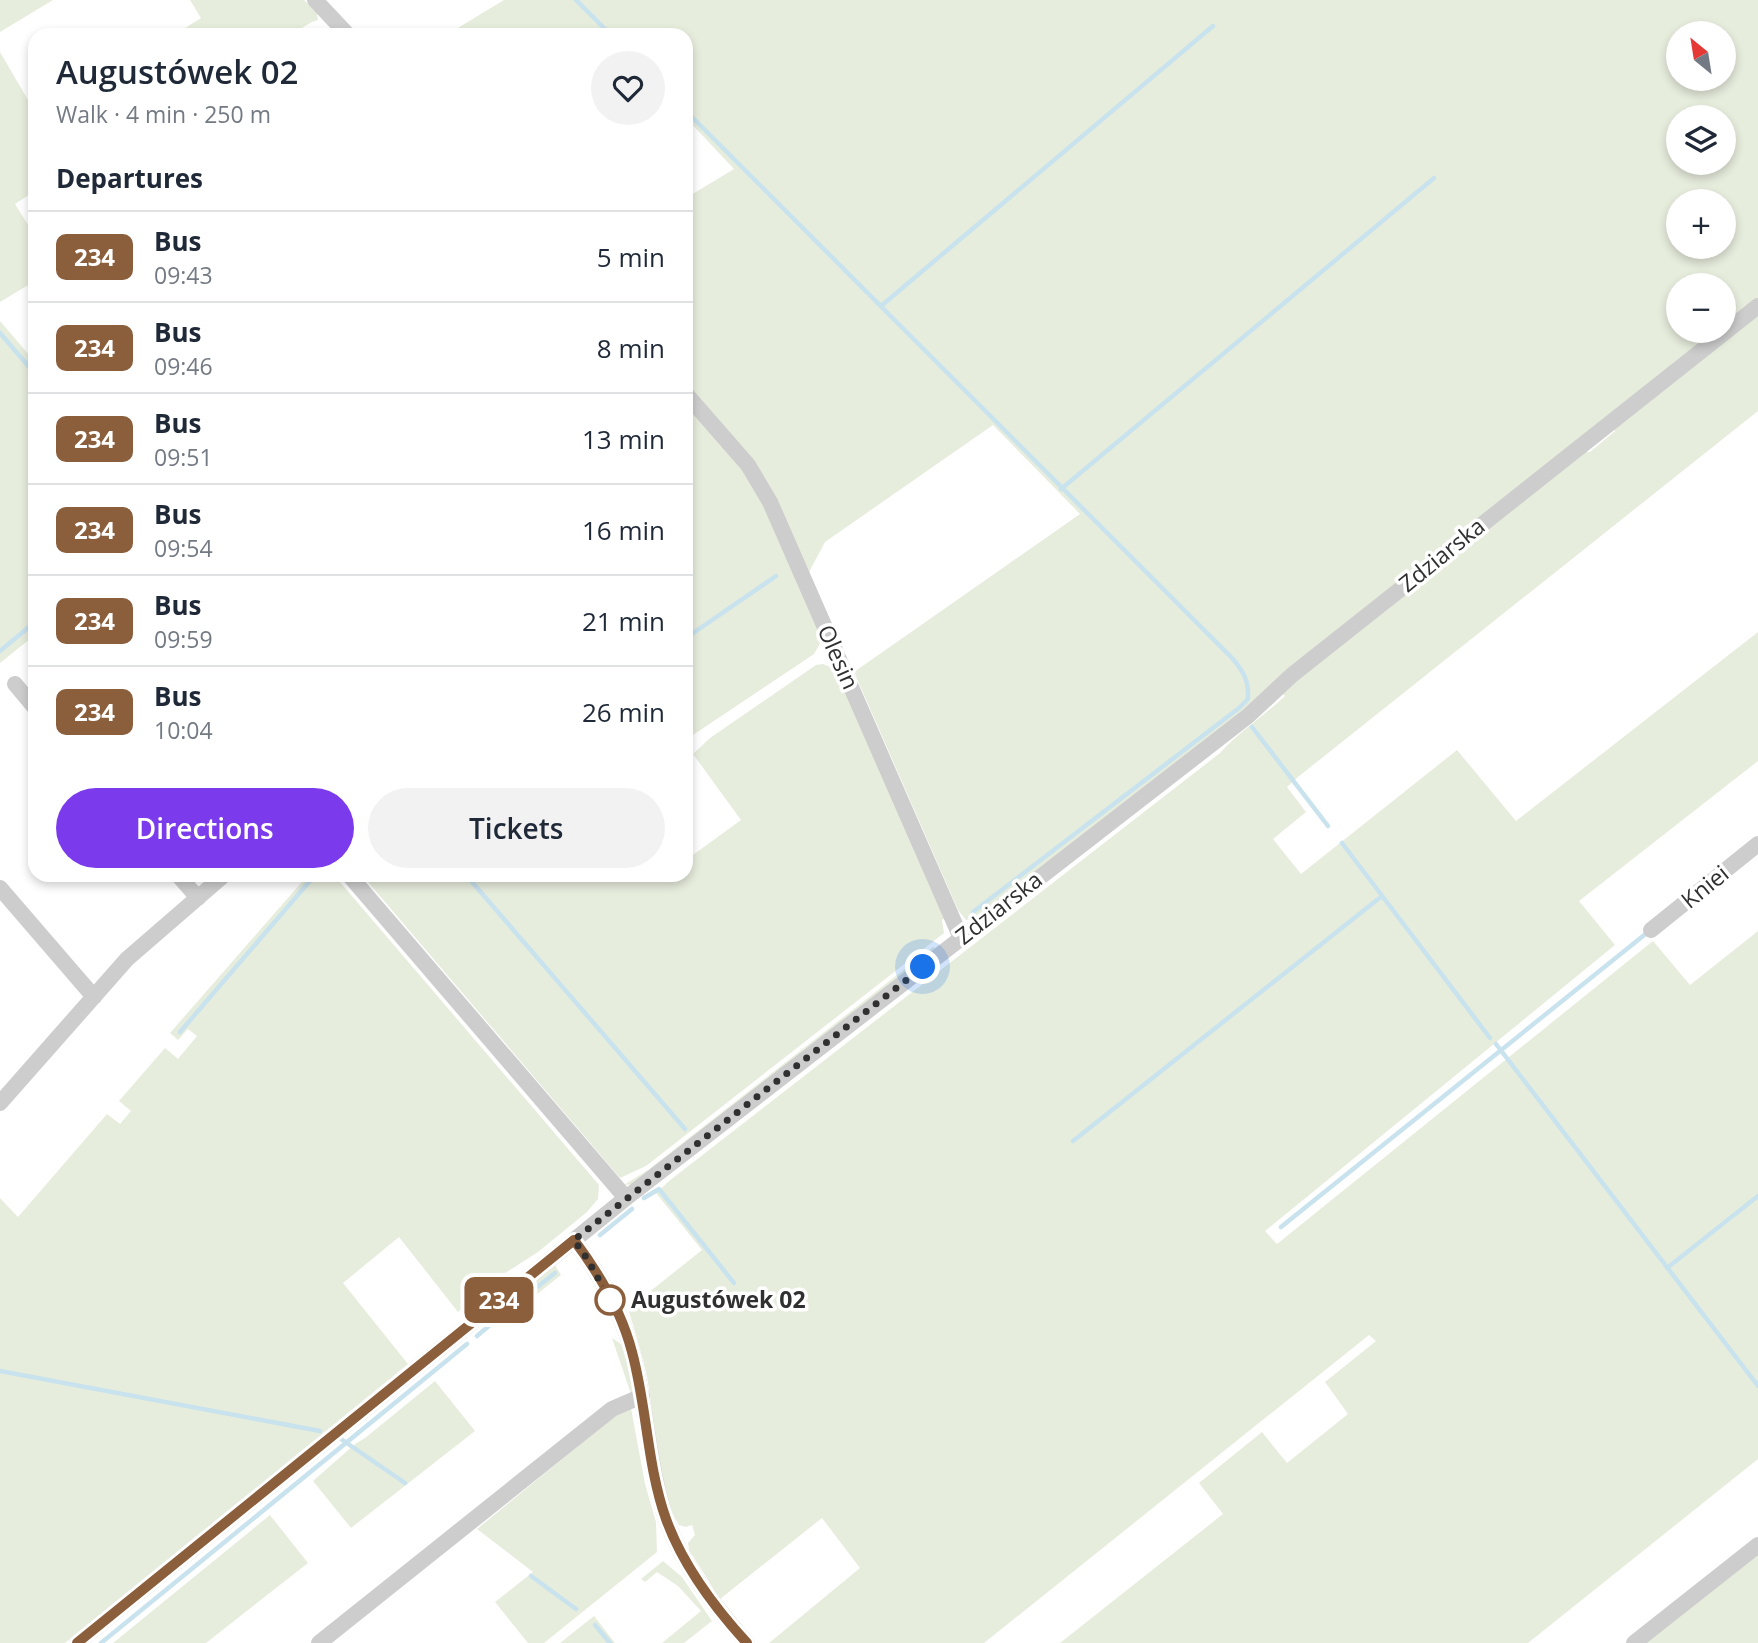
<!DOCTYPE html>
<html lang="en">
<head>
<meta charset="utf-8">
<style>
  body { margin:0; font-family:"Open Sans",sans-serif; background:#f2f2f3; color:#1f2937; height:100vh; display:flex; flex-direction:column; font-size:26px; white-space:nowrap }
  * { box-sizing:border-box; margin:0 }
  p { font-size:23px; color:#747a83 }
  .icon { flex:none; width:38px; height:38px; fill:none; stroke:currentColor; stroke-width:2; stroke-linecap:round; stroke-linejoin:round }
  .map { position:relative; flex:1; overflow:hidden }
  .side { position:absolute; left:28px; top:28px; width:665px; height:854px; display:flex; flex-direction:column; background:#fff; border-radius:21px; box-shadow:0 4px 10px #0003 }
  .side>* { flex:none }
  .badge { padding:0 14px; border-radius:10px; font-size:24px; line-height:46px }
  .needle { width:46px; rotate:330deg }
  .buttons { position:absolute; left:1666px; top:21px; display:grid; gap:14px }
  .buttons a { display:grid; place-items:center; width:70px; height:70px; border-radius:50%; background:#fff; box-shadow:0 4px 10px #0003; font-size:35px }
  .you { position:absolute; width:35px; height:35px; margin:-18px; border:5px solid #fff; border-radius:50%; background:#1a73e8; box-shadow:0 0 0 10px #1a73e833 }
  .map>.badge { position:absolute; translate:-50% -50%; box-shadow:0 0 0 4px #fff }
  h2 { padding:0 28px; font-size:26px; line-height:63px }
  .round { display:grid; place-items:center; flex:none; width:74px; height:74px; border-radius:37px; background:#f2f2f3 }
  .head { display:flex; align-items:center; justify-content:space-between; height:119px; padding:0 28px }
  h1 { font-size:33px; font-weight:600; line-height:52px }
  .action { display:flex; gap:14px; margin-top:auto; padding:14px 28px }
  .action a { flex:1; height:80px; border-radius:42px; background:#7c3aed; color:#fff; font-size:28px; font-weight:600; line-height:80px; text-align:center }
  .action a+a { background:#f2f2f3; color:#1f2937 }
  ul { padding:0; list-style:none }
  li { display:flex; align-items:center; gap:21px; height:91px; padding:0 28px; border-top:2px solid #e0e1e3 }
  li div { flex:1 }
  li b { display:block; font-size:26px }
  li em { font-style:normal }
  li .badge { min-width:77px; font-weight:700; text-align:center }
  .map>svg:first-child { display:block }
</style>
</head>
<body>
<div class="map">
<svg width="1758" height="1643" viewBox="0 0 1758 1643">
  <rect width="100%" height="100%" fill="#fff"/>
  <path fill="#e7eddd" fill-rule="evenodd" d="M 0,0 L 53,0 L 0,32 Z
    M 190,0 L 304,0 L 317,13 L 318,20 L 312,22 L 290,35 L 174,35 L 201,18 Z
    M 504,0 L 1758,0 L 1758,300 L 1724,327 L 1724,285 L 1678,285 L 1678,331 L 1719,331 L 1247,710 L 973,919 L 966,920 L 958,910 L 854,672 L 1080,514 L 993,425 L 825,542 L 809,572 L 767,487 L 734,438 L 686,385 L 686,198 L 734,169 L 686,118 L 686,35 L 446,35 ZM 1678,33 L 1724,33 L 1724,79 L 1678,79 ZM 1678,117 L 1724,117 L 1724,163 L 1678,163 ZM 1678,201 L 1724,201 L 1724,247 L 1678,247 Z
    M 0,52 L 35,112 L 35,191 L 15,204 L 35,236 L 35,281 L 0,302 Z
    M 1758,315 L 1758,411 L 1298,777 L 1287,787 L 1306,812 L 1273,839 L 1301,874 L 1457,750 L 1516,821 L 1758,632 L 1758,761 L 1579,901 L 1615,945 L 1265,1231 L 1277,1244 L 1653,941 L 1690,985 L 1758,931 L 1758,1459 L 1528,1643 L 1060,1643 L 1223,1514 L 1199,1483 L 1262,1432 L 1287,1463 L 1348,1414 L 1325,1382 L 1376,1341 L 1369,1335 L 984,1643 L 769,1643 L 860,1568 L 822,1518 L 720,1599 L 689,1550 L 688,1543 L 695,1535 L 692,1525 L 686,1527 L 679,1525 C 658,1495 654,1415 647,1377 C 642,1354 635,1331 628,1309 L 702,1250 L 656,1193 L 669,1181 L 1220,753 C 1239,732 1264,716 1285,696 L 1281,692 L 1585,452 L 1590,452 L 1615,431 L 1614,428 Z
    M 0,321 L 35,362 L 35,635 L 0,663 Z
    M 686,404 L 753,482 L 793,570 L 822,640 L 814,654 L 693,735 L 686,725 Z
    M 823,664 L 835,669 L 945,918 L 942,920 L 944,933 L 646,1166 L 620,1178 L 362,875 L 686,875 L 686,860 L 741,820 L 693,754 L 710,738 L 816,665 Z
    M 308,875 L 334,875 L 599,1185 L 598,1199 L 587,1212 L 538,1252 L 499,1277 L 458,1312 L 399,1237 L 343,1283 L 408,1364 L 65,1643 L 0,1643 L 0,1198 L 18,1217 L 107,1114 L 120,1124 L 131,1111 L 119,1101 L 165,1048 L 178,1059 L 197,1036 L 188,1029 L 178,1040 L 170,1033 Z
    M 933,947 L 936,948 L 634,1184 L 624,1185 L 648,1170 Z
    M 555,1265 L 561,1275 L 516,1311 L 511,1299 Z
    M 612,1338 L 621,1344 L 634,1387 L 631,1394 Z
    M 435,1381 L 475,1431 L 351,1528 L 313,1481 L 355,1444 L 365,1438 Z
    M 631,1408 L 645,1484 L 656,1522 L 657,1552 L 544,1643 L 528,1643 L 495,1602 L 533,1572 L 477,1529 L 621,1411 Z
    M 270,1515 L 308,1563 L 206,1643 L 113,1643 Z
    M 1758,1554 L 1758,1643 L 1646,1643 Z
    M 663,1561 L 682,1577 L 712,1621 L 684,1643 L 662,1643 L 701,1611 L 678,1586 L 657,1572 L 645,1582 L 641,1579 Z
    M 594,1616 L 615,1643 L 560,1643 Z"/>
  <g fill="none" stroke-linecap="round" stroke-linejoin="round">
    <path stroke="#c8e2ee" stroke-width="4.5" d="M 576,0 L 611,35
      M 686,111 L 1232,658 C 1244,672 1249,681 1248,699 L 1239,708 L 973,912
      M 881,306 L 1213,26
      M 0,333 L 35,374
      M 1061,489 L 1434,178
      M 686,638 L 776,576
      M 0,651 L 35,622
      M 1252,727 L 1328,826
      M 1342,843 L 1490,1038
      M 466,875 L 685,1129
      M 180,1032 L 315,875
      M 1496,1044 L 1758,1386
      M 1073,1141 L 1382,896
      M 644,1198 L 659,1189 L 734,1283
      M 1281,1227 L 1648,932
      M 600,1235 L 632,1209
      M 1667,1268 L 1758,1196
      M 513,1306 L 555,1273
      M 477,1336 L 504,1313
      M 0,1371 L 320,1431
      M 341,1439 L 405,1483
      M 531,1576 L 576,1609
      M 595,1625 L 610,1643
      M 101,1643 L 467,1344"/>
    <path stroke="#cdcdcd" stroke-width="16" d="M 315,0 L 348,35
      M 686,394 L 748,465 L 770,502 L 961,938
      M 15,684 L 35,708
      M 178,875 L 198,898
      M 349,875 L 626,1198
      M 0,888 L 94,997
      M 1651,930 L 1758,844
      M 0,1103 L 127,959 L 224,875
      M 574,1240 C 598,1272 622,1313 632,1352 C 647,1407 648,1466 666,1519 C 683,1566 714,1606 747,1643
      M 77,1643 L 626,1198 L 1248,716 L 1292,675 L 1758,306
      M 319,1643 L 612,1409 L 642,1396
      M 1634,1643 L 1758,1545"/>
  </g>
  <g fill="none" stroke-linecap="round" stroke-linejoin="round">
    <g stroke="#fff" stroke-width="16">
      <path id="line" d="M 77,1643 L 574,1240 C 598,1272 622,1313 632,1352 C 647,1407 647,1466 666,1519 C 683,1566 714,1607 747,1643"/>
    </g>
    <use href="#line" stroke="#8b5e3c" stroke-width="10"/>
    <path stroke="#303030" stroke-width="7" stroke-dasharray="0 12.6" d="M 610,1300 L 588,1260 L 574,1240 L 923,967"/>
  </g>
  <circle fill="#fff" stroke="#8b5e3c" stroke-width="3.5" cx="610" cy="1300" r="14"/>
  <g text-anchor="middle" stroke-width="7" stroke-linejoin="round" paint-order="stroke">
    <g font-size="23" fill="#303030" stroke="#fff">
      <text transform="translate(1442 555) rotate(-39)" y="8">Zdziarska</text>
      <text transform="translate(838 657) rotate(66)" y="8">Olesin</text>
      <text transform="translate(1705 887) rotate(-39)" y="8">Kniei</text>
      <text transform="translate(999 908) rotate(-38)" y="8">Zdziarska</text>
    </g>
    <g font-size="23" font-weight="bold" fill="#303030" stroke="#fff" text-anchor="start">
      <text x="631" y="1308">Augustówek 02</text>
    </g>
  </g>
</svg>
<div class="buttons">
<a><svg class="needle" viewBox="-14 -14 28 28"><path d="M0-13l5 13h-10z" fill="#e53935"/><path d="M0 13l5-13h-10z" fill="#747a83"/></svg></a>
<a><svg class="icon" aria-label="layers" viewBox="0 0 24 24"><path d="M12 4l9 5-9 5-9-5zM3 14l9 5 9-5"/></svg></a>
<a>+</a>
<a>−</a>
</div>
<div class="you" style="left:923px;top:967px"></div>
<b class="badge" style="left:499px;top:1300px;background:#8b5e3c;color:#fff">234</b>
<section class="side">
<div class="head"><div><h1>Augustówek 02</h1><p>Walk · 4 min · 250 m</p></div><a class="round"><svg class="icon" aria-label="heart" viewBox="0 0 24 24"><path d="M12 20l-8-8c-3-5 5-10 8-4 3-6 11-1 8 4z"/></svg></a></div>
<h2>Departures</h2>
<ul>
<li><span class="badge" style="background:#8b5e3c;color:#fff">234</span><div><b>Bus</b><p>09:43</p></div><em>5 min</em></li>
<li><span class="badge" style="background:#8b5e3c;color:#fff">234</span><div><b>Bus</b><p>09:46</p></div><em>8 min</em></li>
<li><span class="badge" style="background:#8b5e3c;color:#fff">234</span><div><b>Bus</b><p>09:51</p></div><em>13 min</em></li>
<li><span class="badge" style="background:#8b5e3c;color:#fff">234</span><div><b>Bus</b><p>09:54</p></div><em>16 min</em></li>
<li><span class="badge" style="background:#8b5e3c;color:#fff">234</span><div><b>Bus</b><p>09:59</p></div><em>21 min</em></li>
<li><span class="badge" style="background:#8b5e3c;color:#fff">234</span><div><b>Bus</b><p>10:04</p></div><em>26 min</em></li>
</ul>
<div class="action"><a>Directions</a><a>Tickets</a></div>
</section>
</div>
</body>
</html>
